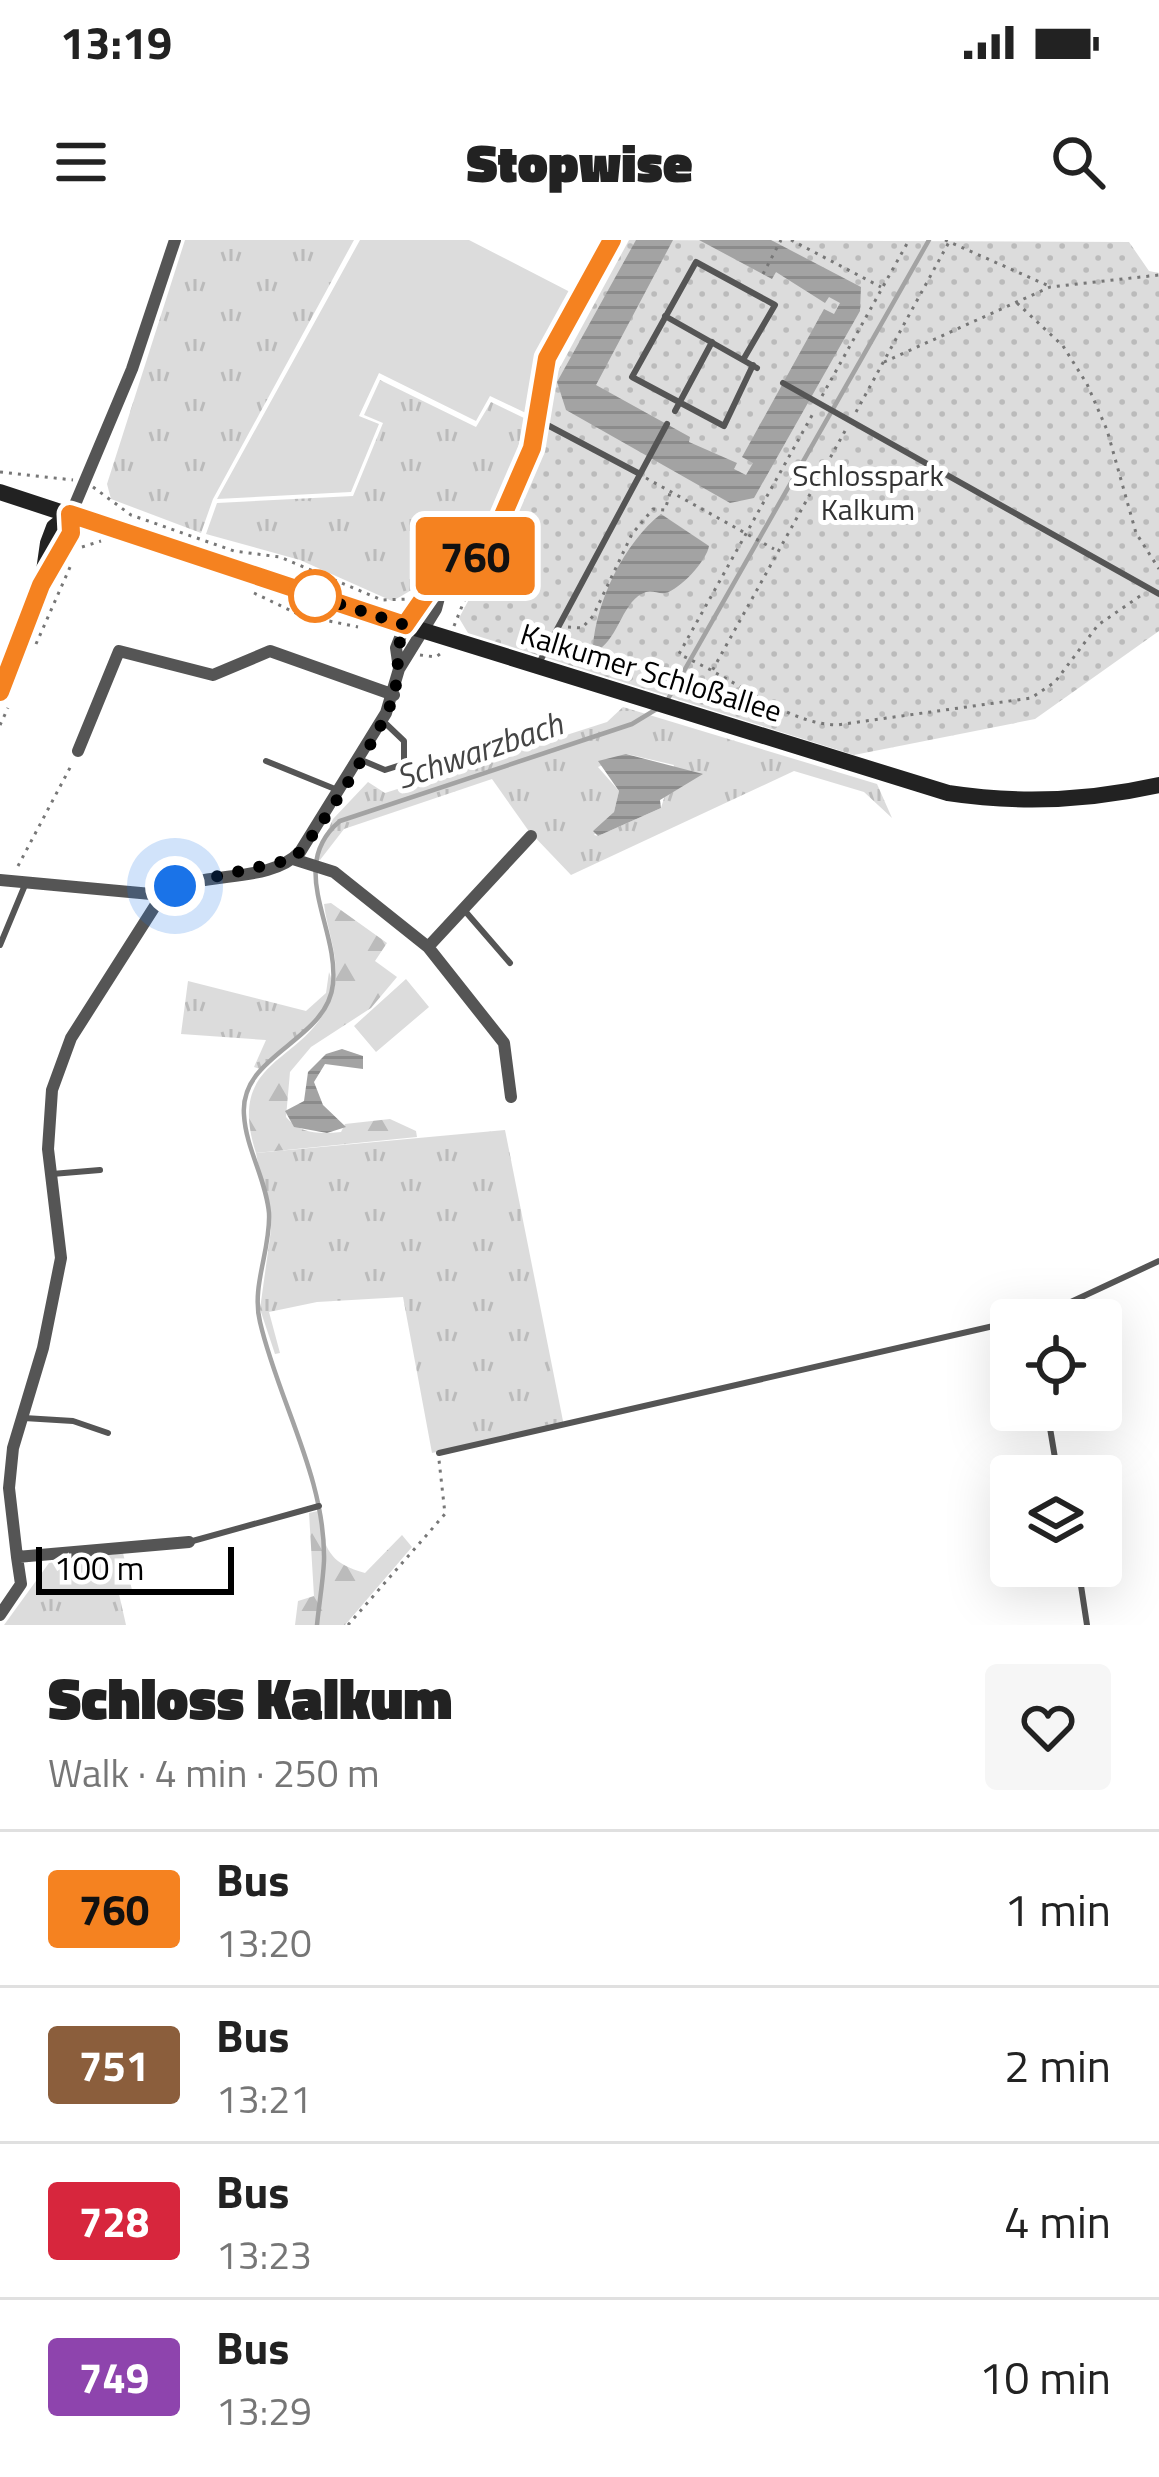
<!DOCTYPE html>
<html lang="en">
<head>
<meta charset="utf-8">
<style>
  body { margin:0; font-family:"Titillium Web",sans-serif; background:#f6f6f6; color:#222; height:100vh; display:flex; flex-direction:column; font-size:45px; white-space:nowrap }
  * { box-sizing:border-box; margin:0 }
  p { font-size:39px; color:#767676 }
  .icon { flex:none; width:66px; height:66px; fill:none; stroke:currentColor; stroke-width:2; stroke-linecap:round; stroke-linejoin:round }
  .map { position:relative; height:1385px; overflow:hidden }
  .drawer { display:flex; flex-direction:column; background:#fff; flex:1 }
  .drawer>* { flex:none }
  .badge { padding:0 24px; border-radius:9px; font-size:42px; line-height:78px }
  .buttons { position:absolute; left:990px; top:1059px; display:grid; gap:24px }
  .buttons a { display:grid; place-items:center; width:132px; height:132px; border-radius:12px; background:#fff; box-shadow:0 12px 48px #0002; font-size:60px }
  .scale { position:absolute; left:36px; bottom:30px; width:198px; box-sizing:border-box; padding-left:12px; border:6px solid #000; border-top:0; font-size:33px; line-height:42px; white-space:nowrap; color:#000; -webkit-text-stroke:9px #fff; paint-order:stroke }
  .you { position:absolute; width:60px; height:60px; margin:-30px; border:9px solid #fff; border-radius:50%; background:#1a73e8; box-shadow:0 0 0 18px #1a73e833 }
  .map>.badge { position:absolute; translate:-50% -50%; box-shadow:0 0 0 6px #fff }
  .round { display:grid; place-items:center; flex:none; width:126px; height:126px; border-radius:12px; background:#f6f6f6 }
  .head { display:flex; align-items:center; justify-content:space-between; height:204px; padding:0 48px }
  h1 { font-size:57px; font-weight:800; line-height:90px }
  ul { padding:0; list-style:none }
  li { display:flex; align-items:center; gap:36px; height:156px; padding:0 48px; border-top:3px solid #e0e0e0 }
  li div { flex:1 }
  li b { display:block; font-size:45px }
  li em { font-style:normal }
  li .badge { min-width:132px; font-weight:700; text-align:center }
  .status { display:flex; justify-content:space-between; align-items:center; height:84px; padding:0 60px; background:#fff; direction:ltr }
  .status svg { height:33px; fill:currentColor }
  header { display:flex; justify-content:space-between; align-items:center; height:156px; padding:0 48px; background:#fff; font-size:54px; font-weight:800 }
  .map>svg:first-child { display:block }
</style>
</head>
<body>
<div class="status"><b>13:19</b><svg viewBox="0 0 49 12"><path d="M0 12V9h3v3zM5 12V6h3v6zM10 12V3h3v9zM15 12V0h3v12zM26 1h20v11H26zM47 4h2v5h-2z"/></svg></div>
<header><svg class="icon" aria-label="menu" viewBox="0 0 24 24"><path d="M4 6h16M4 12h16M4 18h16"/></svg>Stopwise<svg class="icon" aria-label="search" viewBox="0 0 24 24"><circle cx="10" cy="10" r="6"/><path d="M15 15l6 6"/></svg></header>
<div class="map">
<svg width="1159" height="1385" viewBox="0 0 1159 1385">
  <defs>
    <pattern id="grass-tufts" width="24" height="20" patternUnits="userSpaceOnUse" patternTransform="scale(3)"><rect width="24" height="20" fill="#dcdcdc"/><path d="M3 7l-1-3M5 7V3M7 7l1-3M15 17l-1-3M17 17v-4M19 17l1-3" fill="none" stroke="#bbb"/></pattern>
    <pattern id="forest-firs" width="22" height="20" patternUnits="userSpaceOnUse" patternTransform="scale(3)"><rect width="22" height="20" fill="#dcdcdc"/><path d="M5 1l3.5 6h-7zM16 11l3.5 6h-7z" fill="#bbb"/></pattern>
    <pattern id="park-dots" width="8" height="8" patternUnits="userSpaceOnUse" patternTransform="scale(3)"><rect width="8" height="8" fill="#dcdcdc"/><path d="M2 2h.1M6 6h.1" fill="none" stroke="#bbb" stroke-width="1.8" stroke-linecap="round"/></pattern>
    <pattern id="water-rules" width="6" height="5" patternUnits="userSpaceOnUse" patternTransform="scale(3)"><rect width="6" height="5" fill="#a3a3a3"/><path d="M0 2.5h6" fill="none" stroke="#8b8b8b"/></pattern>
  </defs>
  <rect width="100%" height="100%" fill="#fff"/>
  <path fill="url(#grass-tufts)" fill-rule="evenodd" d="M 185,0 L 354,0 L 213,259 L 201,293 L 111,259 L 107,244 Z
    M 380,140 L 476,187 L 491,162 L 524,178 C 512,260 467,323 392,361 L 300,320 L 206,294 L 217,263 L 353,256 L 383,183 L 364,175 Z
    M 623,467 L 877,544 L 892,578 L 864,552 L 794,531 L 571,635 L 528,590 L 492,539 L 344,589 L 320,620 L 315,618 L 333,579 L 368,542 L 385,553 L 607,482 ZM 627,514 L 674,525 L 661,568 L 598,596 L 594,595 L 614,572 L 619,551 L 598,527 Z
    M 329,732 C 346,773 283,802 260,829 L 254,827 L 266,800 L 181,794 L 188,741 L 306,771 L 326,753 Z
    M 505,890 L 564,1186 L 432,1213 L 403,1057 L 317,1062 L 269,1072 L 280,1113 L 275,1114 L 260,1069 L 271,990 L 256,913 Z
    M 123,1313 L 132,1350 L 119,1354 L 126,1385 L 4,1385 L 49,1323 Z"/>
  <path fill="url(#forest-firs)" d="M 331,663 L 387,703 L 375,721 L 397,737 L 371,768 L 311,807 L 290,832 L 286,877 C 300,894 319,894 341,892 L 345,884 L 390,879 L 416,891 L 417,897 L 256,913 C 223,811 315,826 334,748 C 341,723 327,690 324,664 Z
    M 318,1271 C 324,1308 328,1323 365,1333 L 402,1295 L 412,1307 L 345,1385 L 295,1385 L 298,1361 L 314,1356 L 309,1273 Z"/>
  <path fill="url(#park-dots)" d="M 629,0 L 1129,2 L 1149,31 L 1159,33 L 1159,391 L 1035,479 L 854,515 L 468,393 L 459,378 L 502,298 L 538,206 L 545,155 Z"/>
  <path fill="#dcdcdc" d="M 360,0 L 469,0 L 572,53 L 535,124 L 528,174 L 490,156 L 476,181 L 379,133 L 359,176 L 379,184 L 351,252 L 217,259 Z
    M 406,739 L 429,767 L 376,812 L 354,786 Z"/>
  <path fill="url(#water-rules)" d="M 636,0 L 673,0 L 596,145 L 690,197 L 689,202 L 737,223 L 734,229 L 746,235 L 753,223 L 742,217 L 824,69 L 834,74 L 840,63 L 829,57 L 825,63 L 776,32 L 772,39 L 699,0 L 771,0 L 861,47 L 860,71 L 754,258 L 730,263 L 566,170 L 557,142 Z
    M 661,274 L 709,306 C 707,320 680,350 665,353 C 659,354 652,350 646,352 C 623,359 619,398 598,410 L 593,407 C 596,361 625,302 661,274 Z
    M 626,514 L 703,534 L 660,560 L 661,568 L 598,596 L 593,591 L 614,572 L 619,551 L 598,521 Z
    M 342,809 L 363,816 L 363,829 L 325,824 L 314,842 L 323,865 L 346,887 L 327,893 L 294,887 L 285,871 L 304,861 L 308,832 L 326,814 Z"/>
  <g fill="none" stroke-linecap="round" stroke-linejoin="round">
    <path stroke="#a3a3a3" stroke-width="4.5" d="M 668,459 L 929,0
      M 317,1385 C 319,1364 323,1342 324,1321 C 326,1239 278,1160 260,1082 C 251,1046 271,1009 269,973 C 266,939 246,909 244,875 C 239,814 327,802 333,744 C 339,687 286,626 340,581 L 632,484 L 660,467"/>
    <path stroke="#777" stroke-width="3" stroke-dasharray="3 6" stroke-linecap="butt" d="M 791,0 L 881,47
      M 945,0 L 1049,46
      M 763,34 L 781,0
      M 1017,63 L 1063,106 L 1087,144 L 1107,190 L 1136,293 L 1159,329
      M 884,122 L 1050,47 L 1159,35
      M 822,156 L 909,0
      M 856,172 L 949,2
      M 845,191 L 712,431 C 751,451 793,484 837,485 L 1031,458 L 1055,442 L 1098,385 L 1143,354
      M 0,232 L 73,240
      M 646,238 L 774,309
      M 93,247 L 131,275 L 234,311 L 280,317 L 382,360 L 410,359
      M 82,307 L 101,301
      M 254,353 L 300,375 L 358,387
      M 454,386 L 477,329
      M 568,387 L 582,388 L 593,376 L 632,294 L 653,269 L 665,270 L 670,253
      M 36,404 L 71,325
      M 420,415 L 436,417 L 444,411
      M 711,430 L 679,414 L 815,170
      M 0,485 L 8,468
      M 18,626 L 72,524
      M 348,1385 L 445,1274 L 439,1220"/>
    <path stroke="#555" stroke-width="6" d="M 665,76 L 757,128
      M 743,120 L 775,65 L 696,22 L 632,137 L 724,186 L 753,125
      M 783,143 L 1159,354
      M 675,171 L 712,102
      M 536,179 L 640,234
      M 539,423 L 667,184
      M 359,519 L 385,530 L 404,524 L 404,501 L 382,480
      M 266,521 L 335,549
      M 465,671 L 510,723
      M 0,705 L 25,645
      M 52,934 L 100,930
      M 1019,1080 L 1045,1074 L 1159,1021
      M 1047,1170 L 1058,1236
      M 24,1178 L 73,1181 L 108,1193
      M 439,1213 L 1011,1082
      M 189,1302 L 319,1266
      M 1078,1326 L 1087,1385"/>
    <path stroke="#555" stroke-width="12" d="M 71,274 L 132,129 L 175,0
      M 399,429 L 436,369 L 442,346
      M 78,511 L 119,411 L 213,435 L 270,411 L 394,455
      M 293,619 L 334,632 L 428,707 L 504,803 L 511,857
      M 0,640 L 162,655
      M 428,707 L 531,596
      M 17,1317 L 9,1248 L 13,1208 L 43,1108 L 61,1018 L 48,909 L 52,850 L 71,798 L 162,655 C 203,628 266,646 300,612 L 386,473 L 399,429 L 396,408 L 405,385 L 428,352 L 485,304 L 522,239 L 547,118 L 612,0
      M 0,1375 L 21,1344 L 17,1317 L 189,1302"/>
    <path stroke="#222" stroke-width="16" d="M 0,252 L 376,376 L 948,553 C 1020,564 1088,561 1159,545
      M 43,343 L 72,293 L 71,274
      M 0,453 L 42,345 L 48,303 L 54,287 L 71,274"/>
  </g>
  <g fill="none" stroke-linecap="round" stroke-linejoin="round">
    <g stroke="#fff" stroke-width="27">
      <path id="line" d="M 0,452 L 41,345 L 71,293 L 70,274 L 405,385 L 428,352 L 470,322 L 500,282 L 532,208 L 547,118 L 612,0"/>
    </g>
    <use href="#line" stroke="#f58220" stroke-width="18"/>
    <path stroke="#000" stroke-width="12" stroke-dasharray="0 21.6" d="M 175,646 L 293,619 C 319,593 381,493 393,458 C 401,432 394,411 405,385 L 315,356"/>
  </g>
  <circle fill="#fff" stroke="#f58220" stroke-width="6" cx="315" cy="356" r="24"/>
  <g text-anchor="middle" stroke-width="10" stroke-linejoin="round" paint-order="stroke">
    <g font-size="30" fill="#333" stroke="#fff">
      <text x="868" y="246">Schlosspark<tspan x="868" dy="34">Kalkum</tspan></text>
    </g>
    <g font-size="30" fill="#000" stroke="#fff">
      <text transform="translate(651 433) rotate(17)" y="10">Kalkumer Schloßallee</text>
    </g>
    <g font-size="33" font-style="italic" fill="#444" stroke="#fff">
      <text transform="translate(479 510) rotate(-19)" y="12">Schwarzbach</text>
    </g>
  </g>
</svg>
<div class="buttons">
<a><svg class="icon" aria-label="locate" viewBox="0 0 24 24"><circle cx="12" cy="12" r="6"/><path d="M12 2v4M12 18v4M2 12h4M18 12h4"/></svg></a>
<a><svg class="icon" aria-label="layers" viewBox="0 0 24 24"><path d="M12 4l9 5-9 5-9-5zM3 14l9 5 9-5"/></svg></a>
</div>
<div class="scale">100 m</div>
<div class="you" style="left:175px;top:646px"></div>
<b class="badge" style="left:475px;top:316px;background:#f58220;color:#111">760</b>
</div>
<section class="drawer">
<div class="head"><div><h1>Schloss Kalkum</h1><p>Walk · 4 min · 250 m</p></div><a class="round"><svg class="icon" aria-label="heart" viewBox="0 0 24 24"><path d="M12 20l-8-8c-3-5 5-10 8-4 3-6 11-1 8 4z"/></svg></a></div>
<ul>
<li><span class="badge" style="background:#f58220;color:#111">760</span><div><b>Bus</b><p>13:20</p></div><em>1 min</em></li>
<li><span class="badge" style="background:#8b5e3c;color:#fff">751</span><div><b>Bus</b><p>13:21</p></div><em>2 min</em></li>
<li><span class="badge" style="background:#d7263d;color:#fff">728</span><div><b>Bus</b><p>13:23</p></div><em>4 min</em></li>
<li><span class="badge" style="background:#8e44ad;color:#fff">749</span><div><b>Bus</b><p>13:29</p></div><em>10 min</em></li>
</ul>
</section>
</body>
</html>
